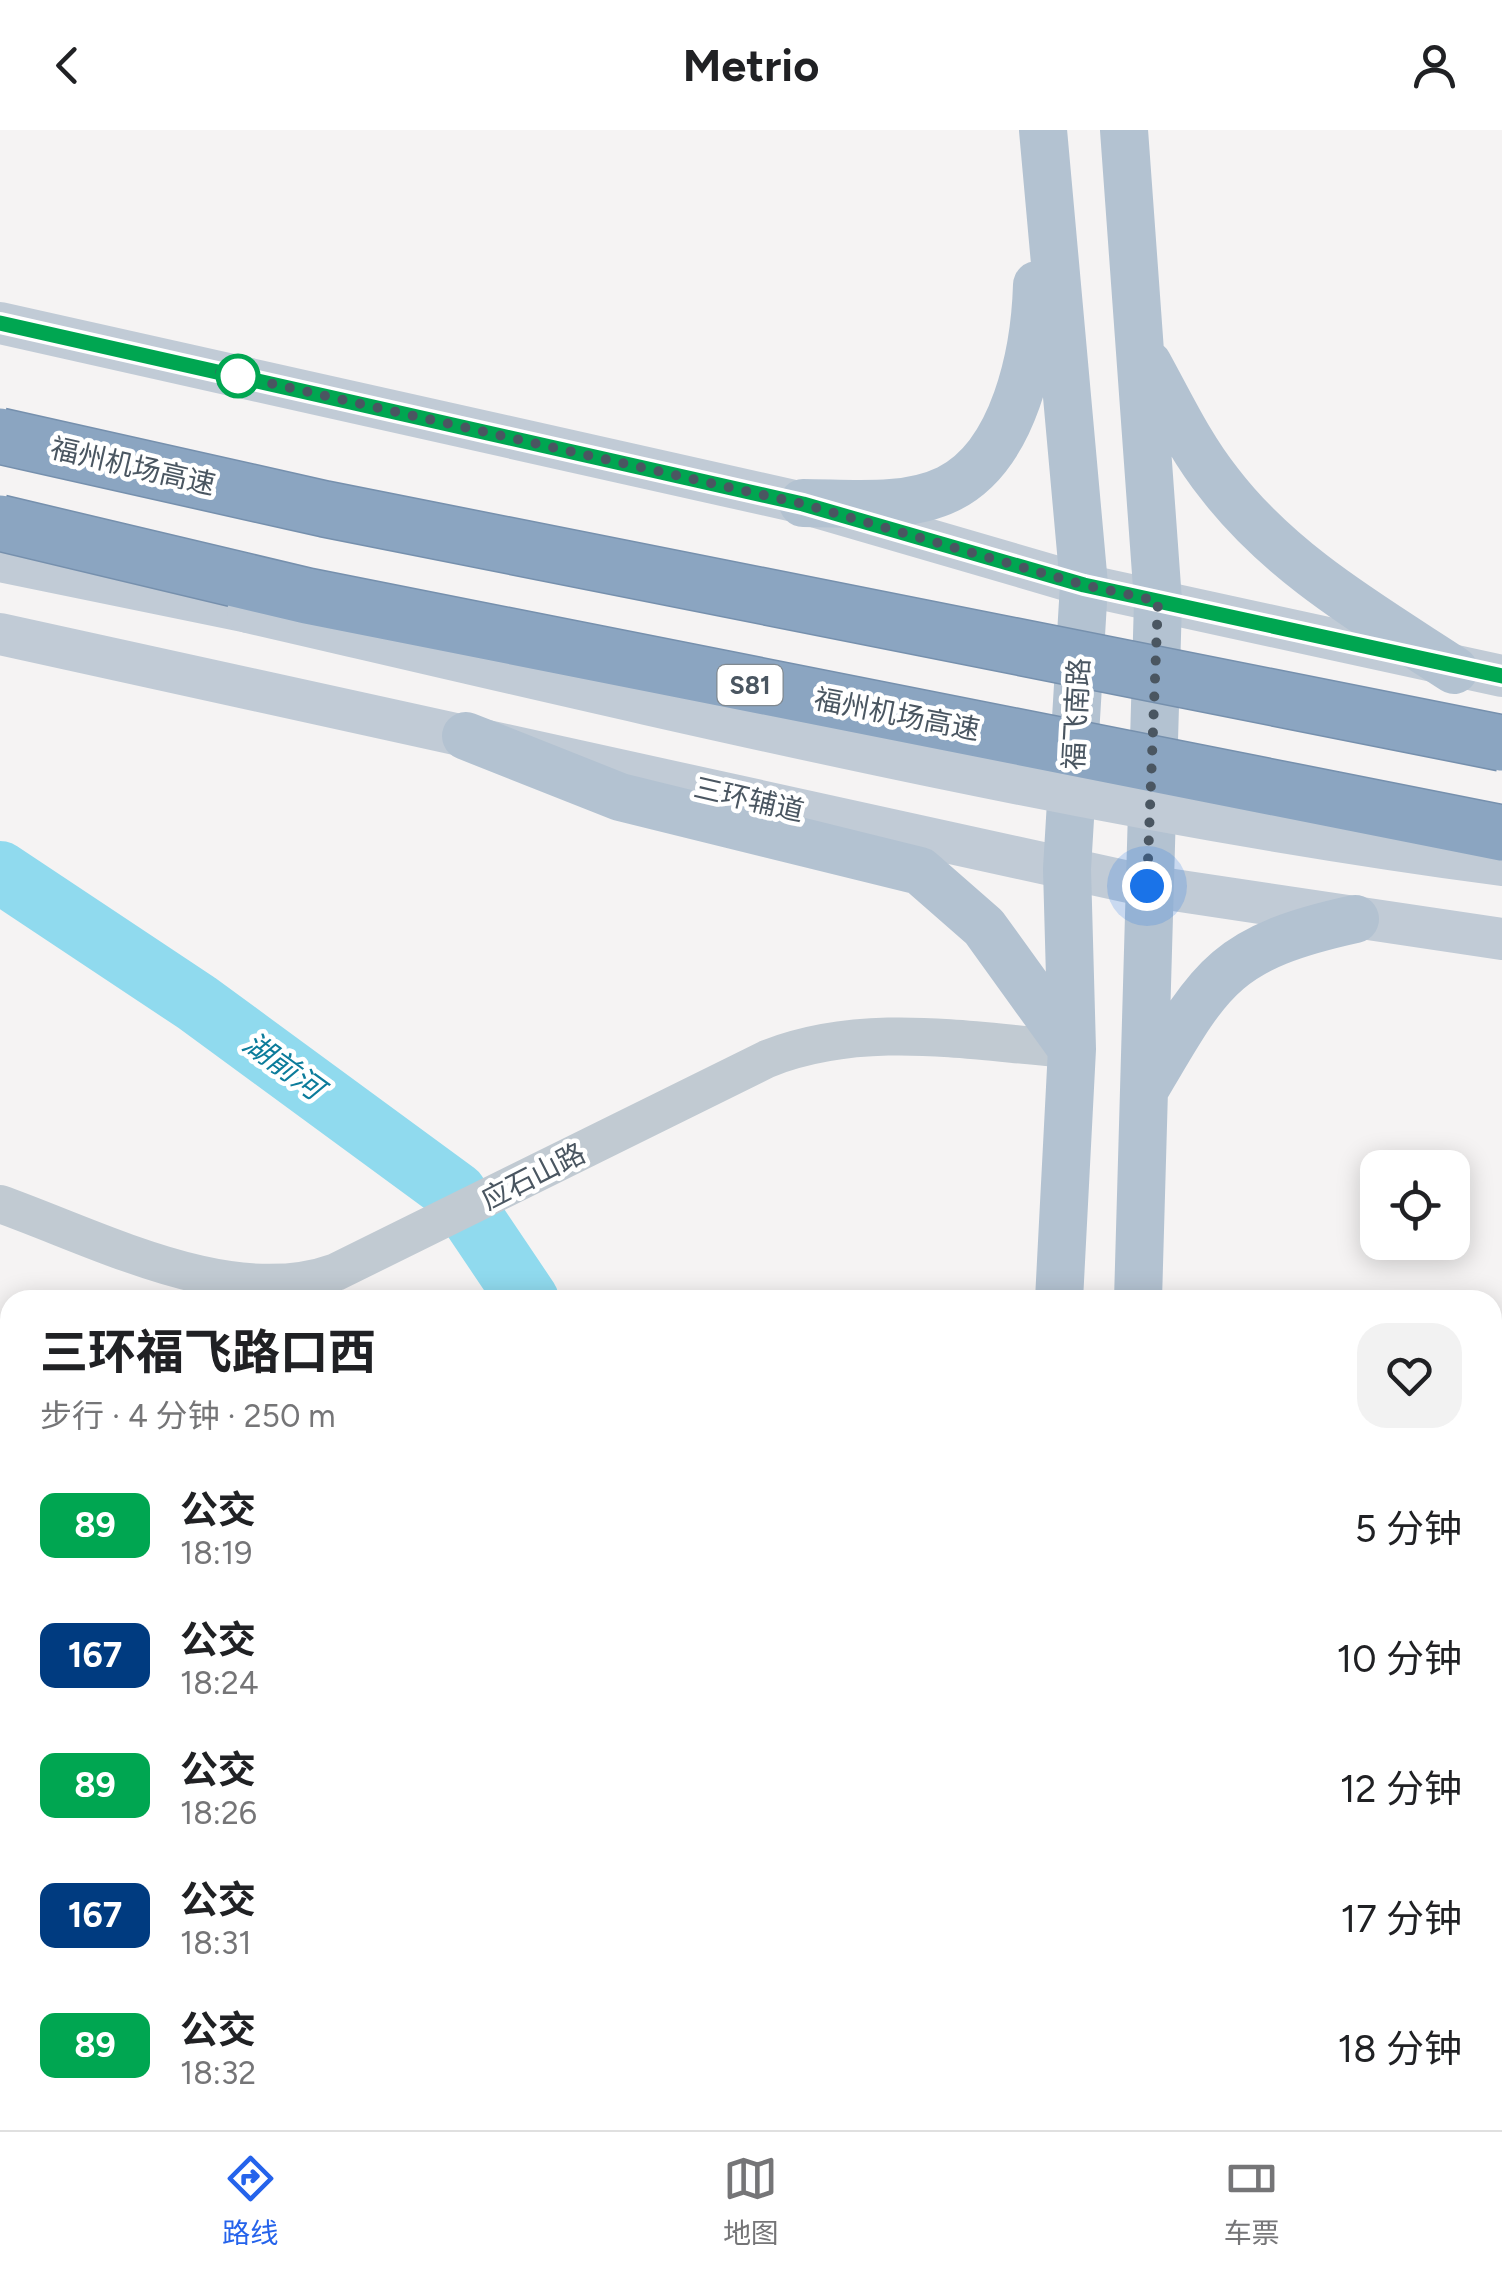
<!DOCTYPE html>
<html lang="zh">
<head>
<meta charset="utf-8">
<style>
  body { margin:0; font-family:Figtree,"Noto Sans SC",sans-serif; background:#f2f2f2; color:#202124; height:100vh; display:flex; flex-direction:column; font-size:38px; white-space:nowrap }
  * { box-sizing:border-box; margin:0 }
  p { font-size:32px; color:#757577 }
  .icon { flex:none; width:55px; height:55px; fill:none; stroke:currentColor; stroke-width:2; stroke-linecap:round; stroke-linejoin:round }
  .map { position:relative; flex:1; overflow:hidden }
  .panel { position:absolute; left:0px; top:1160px; width:1502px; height:840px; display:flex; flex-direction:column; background:#fff; border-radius:30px 30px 0 0; box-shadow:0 5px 25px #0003 }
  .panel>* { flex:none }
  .badge { padding:0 20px; border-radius:15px; font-size:35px; line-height:65px }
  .buttons { position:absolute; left:1360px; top:1020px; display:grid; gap:20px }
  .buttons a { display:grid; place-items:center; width:110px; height:110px; border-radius:20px; background:#fff; box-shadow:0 5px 25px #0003; font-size:50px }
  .you { position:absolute; width:50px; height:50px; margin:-25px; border:8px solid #fff; border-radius:50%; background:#1a73e8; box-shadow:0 0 0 15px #1a73e833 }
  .map>.badge { position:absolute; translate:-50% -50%; box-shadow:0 0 0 5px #fff }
  .round { display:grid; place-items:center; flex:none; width:105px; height:105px; border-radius:30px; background:#f2f2f2 }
  .head { display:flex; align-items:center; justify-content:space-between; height:170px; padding:0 40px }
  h1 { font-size:48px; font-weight:700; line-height:75px }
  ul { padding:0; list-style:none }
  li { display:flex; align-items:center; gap:30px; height:130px; padding:0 40px }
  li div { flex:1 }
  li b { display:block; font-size:38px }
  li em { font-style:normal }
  li .badge { min-width:110px; font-weight:700; text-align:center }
  header { display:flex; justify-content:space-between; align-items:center; height:130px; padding:0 40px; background:#fff; font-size:45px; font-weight:700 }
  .menu { display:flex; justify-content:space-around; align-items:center; height:140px; border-top:2px solid #e0e0e0; background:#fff; font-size:28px; color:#757577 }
  .menu a { display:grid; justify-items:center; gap:5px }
  .menu .on { color:#2563eb }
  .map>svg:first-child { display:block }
</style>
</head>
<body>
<header><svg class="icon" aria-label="back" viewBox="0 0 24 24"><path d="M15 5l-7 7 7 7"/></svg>Metrio<svg class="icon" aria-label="person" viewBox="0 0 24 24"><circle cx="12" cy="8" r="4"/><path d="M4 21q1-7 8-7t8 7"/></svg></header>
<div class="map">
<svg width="1502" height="2000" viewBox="0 0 1502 2000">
  <rect width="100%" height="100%" fill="#f5f3f3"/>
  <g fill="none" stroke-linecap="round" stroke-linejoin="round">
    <path stroke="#90daee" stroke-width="62" d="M 0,742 L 197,873 L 456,1063 L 528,1170
      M 904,2000 L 905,1990"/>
  </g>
  <path fill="#cdcfd5" stroke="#d7d9de" stroke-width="2.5" d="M 1492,1480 L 1502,1483 L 1502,1667 L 1492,1664 Z
    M 1492,1730 L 1502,1732 L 1502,1816 L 1492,1814 Z"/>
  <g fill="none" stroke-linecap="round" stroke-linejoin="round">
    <path stroke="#c1cad2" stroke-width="15" d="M 0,1615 L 10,1620
      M 0,1797 L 10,1798"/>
    <path stroke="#c1cad2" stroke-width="38" d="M 0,1074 C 101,1110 231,1180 336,1142 L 767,929 C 865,890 970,912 1072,919
      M 0,1981 L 10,1982
      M 83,1990 L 171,2000"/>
    <path stroke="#c1cbd6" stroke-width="42" d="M 0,193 L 803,373 L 1084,455 L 1502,546
      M 0,431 L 248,482
      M 0,504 L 1147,756 L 1502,809"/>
    <path stroke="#b3c2d1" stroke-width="48" d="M 1043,0 L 1084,455 L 1067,739 L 1072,919 L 1059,1170
      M 1124,0 L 1158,471 L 1138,1170
      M 1148,234 C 1170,274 1190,317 1219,353 C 1281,434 1370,485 1454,540
      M 803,373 C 849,373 905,380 948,359 C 1015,326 1035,222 1037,155
      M 466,606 L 620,667 L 920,741 L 984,797 L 1072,919
      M 1145,959 C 1210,848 1223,818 1355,789
      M 1021,2000 L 1022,1990
      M 1109,2000 L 1110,1990"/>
    <g stroke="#b5b8bd" stroke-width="11">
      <path id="rail" d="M 0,1245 L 10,1247
        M 1492,1308 L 1502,1308
        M 0,1312 L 10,1315
        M 1492,1343 L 1502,1343
        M 0,1470 L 10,1474
        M 0,1518 L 10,1522
        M 1492,1901 L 1502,1903
        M 1492,1934 L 1502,1937"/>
    </g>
    <use href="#rail" stroke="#fff" stroke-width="8" stroke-dasharray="22" stroke-linecap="butt"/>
    <g stroke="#7690ad" stroke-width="58" stroke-linecap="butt">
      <path id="motorway-bridge" d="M 0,306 L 325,379 L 1502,613
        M 0,393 L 307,466 L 1502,703"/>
    </g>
    <path stroke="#c1cbd6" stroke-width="42" d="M 248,482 C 663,578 1079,679 1502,735"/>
    <use href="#motorway-bridge" stroke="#8ba5c1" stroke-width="55"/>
  </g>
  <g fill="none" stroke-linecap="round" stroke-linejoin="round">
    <g stroke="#fff" stroke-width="22">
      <path id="line" d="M 0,193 L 803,374 L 1084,455 L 1502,546"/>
    </g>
    <use href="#line" stroke="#00a651" stroke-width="15"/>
    <path stroke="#4a5661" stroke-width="10" stroke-dasharray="0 18" d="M 238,246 L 220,242 L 803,374 L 1084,455 L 1158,471 L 1147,756"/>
  </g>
  <circle fill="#fff" stroke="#00a651" stroke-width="5" cx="238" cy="246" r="20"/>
  <g text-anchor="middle" stroke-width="9" stroke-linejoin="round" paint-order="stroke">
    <rect fill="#fff" stroke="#808990" stroke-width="2.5" x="717.5" y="535" width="65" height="40" rx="8"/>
    <g font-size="25" font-weight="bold" fill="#4a5661">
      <text x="750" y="564">S81</text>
    </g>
    <g font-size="28" fill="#4a5661" stroke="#fff">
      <text transform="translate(133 336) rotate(13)" y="10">福州机场高速</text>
      <text transform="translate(897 584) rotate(11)" y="10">福州机场高速</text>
      <text transform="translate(1076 584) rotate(-87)" y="10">福飞南路</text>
      <text transform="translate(749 669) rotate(13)" y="10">三环辅道</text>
      <text transform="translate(533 1046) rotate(-27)" y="10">应石山路</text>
    </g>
    <g font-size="30" font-style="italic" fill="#0c7c9b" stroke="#fff">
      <text transform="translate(283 936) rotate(36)" y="10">湖前河</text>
    </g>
  </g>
</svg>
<div class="buttons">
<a><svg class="icon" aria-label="locate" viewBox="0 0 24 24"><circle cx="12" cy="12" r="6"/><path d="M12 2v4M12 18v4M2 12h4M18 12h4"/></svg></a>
</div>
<div class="you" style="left:1147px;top:756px"></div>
<section class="panel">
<div class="head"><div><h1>三环福飞路口西</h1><p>步行 · 4 分钟 · 250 m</p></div><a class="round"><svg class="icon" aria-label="heart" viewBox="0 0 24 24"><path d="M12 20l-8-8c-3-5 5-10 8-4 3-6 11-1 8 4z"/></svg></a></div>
<ul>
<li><span class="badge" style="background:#00a651;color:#fff">89</span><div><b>公交</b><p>18:19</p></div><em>5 分钟</em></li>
<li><span class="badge" style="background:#003b80;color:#fff">167</span><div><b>公交</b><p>18:24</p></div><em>10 分钟</em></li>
<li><span class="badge" style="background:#00a651;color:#fff">89</span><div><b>公交</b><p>18:26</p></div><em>12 分钟</em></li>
<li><span class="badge" style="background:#003b80;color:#fff">167</span><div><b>公交</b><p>18:31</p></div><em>17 分钟</em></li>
<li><span class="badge" style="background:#00a651;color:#fff">89</span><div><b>公交</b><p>18:32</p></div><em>18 分钟</em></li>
</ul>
</section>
</div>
<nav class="menu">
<a class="on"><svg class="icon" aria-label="directions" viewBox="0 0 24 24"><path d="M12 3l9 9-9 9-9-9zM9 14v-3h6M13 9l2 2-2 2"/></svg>路线</a>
<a><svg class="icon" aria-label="map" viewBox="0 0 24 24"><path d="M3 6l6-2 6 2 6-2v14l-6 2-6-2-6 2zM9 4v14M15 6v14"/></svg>地图</a>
<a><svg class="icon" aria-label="tickets" viewBox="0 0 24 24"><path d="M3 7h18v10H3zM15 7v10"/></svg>车票</a>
</nav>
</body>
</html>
